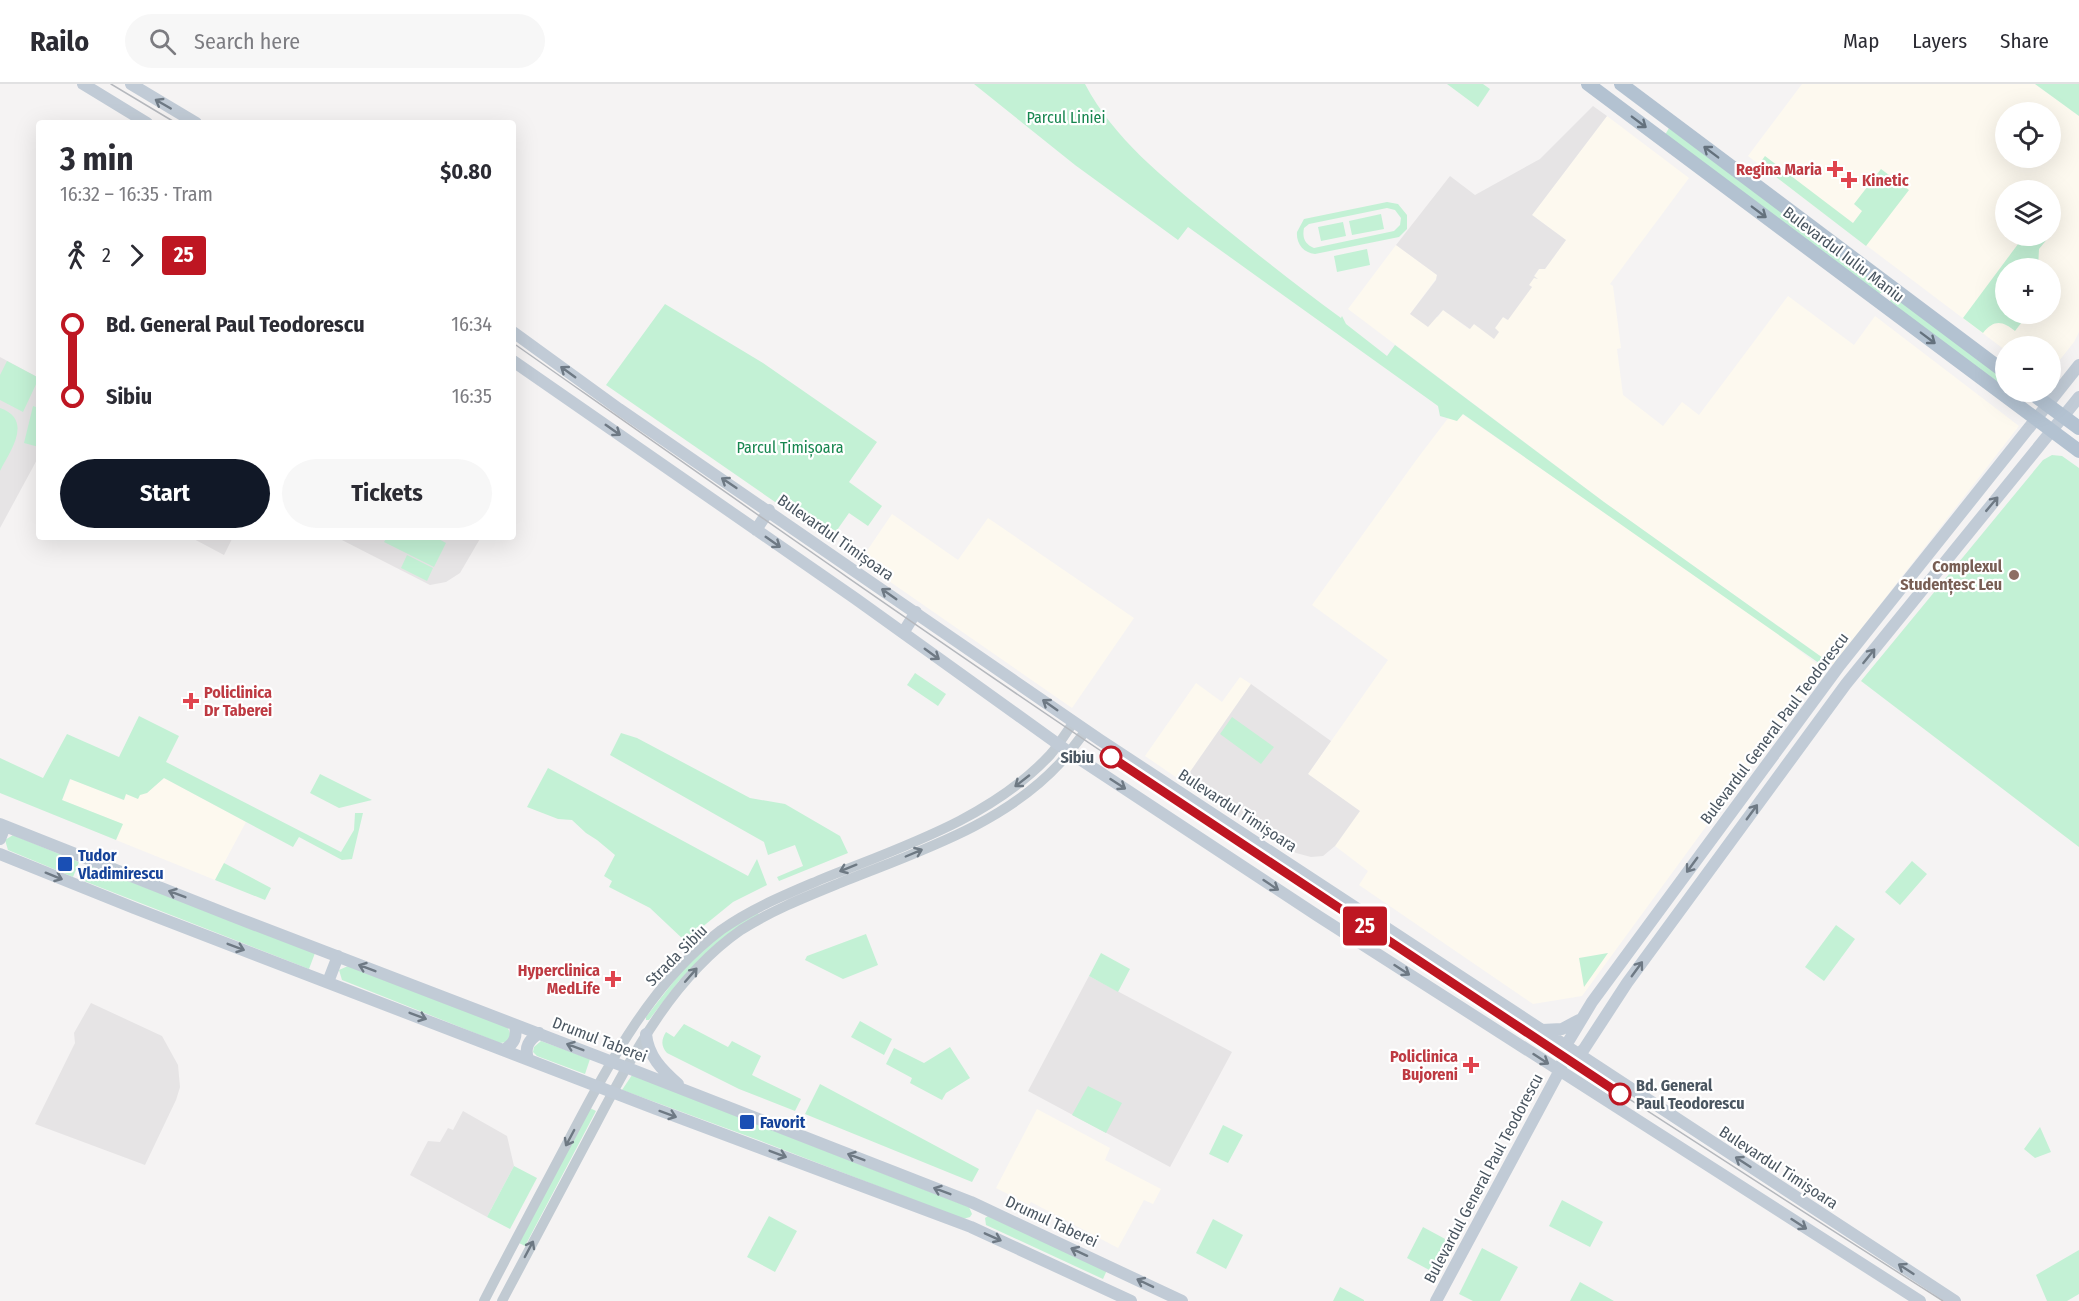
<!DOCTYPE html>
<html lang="en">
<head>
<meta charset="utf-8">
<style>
  body { margin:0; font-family:"Fira Sans Condensed",sans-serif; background:#f7f7f7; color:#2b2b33; height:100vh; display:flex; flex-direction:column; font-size:22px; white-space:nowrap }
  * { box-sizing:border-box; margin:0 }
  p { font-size:20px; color:#7c7c81 }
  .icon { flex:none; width:33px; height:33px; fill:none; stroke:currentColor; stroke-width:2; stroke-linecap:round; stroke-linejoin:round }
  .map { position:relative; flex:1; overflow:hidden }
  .details { position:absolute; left:36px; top:36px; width:480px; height:420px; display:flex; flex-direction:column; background:#fff; border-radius:6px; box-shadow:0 6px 24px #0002 }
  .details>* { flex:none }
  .badge { padding:0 12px; border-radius:4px; font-size:21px; line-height:39px }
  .fabs { position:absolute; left:1995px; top:18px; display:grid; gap:12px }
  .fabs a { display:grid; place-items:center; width:66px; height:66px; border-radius:50%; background:#fff; box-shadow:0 6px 24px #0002; font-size:30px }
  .map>.badge { position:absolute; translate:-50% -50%; box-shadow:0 0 0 3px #fff }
  .legs { display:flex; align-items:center; gap:9px; height:66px; padding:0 24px; font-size:20px }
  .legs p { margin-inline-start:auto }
  .headline { display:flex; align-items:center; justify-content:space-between; height:102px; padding:0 24px }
  h1 { font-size:33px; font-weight:700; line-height:45px }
  .primary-button { display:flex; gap:12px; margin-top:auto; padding:12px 24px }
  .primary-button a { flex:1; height:69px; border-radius:36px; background:#111827; color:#fff; font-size:24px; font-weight:700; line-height:69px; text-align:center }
  .primary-button a+a { background:#f7f7f7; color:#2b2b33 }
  ul { padding:0 24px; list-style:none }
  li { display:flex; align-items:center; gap:21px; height:72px; font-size:22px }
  li i { display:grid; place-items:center; width:9px; height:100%; margin:0 8px; background:currentColor }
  li i::after { content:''; width:15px; height:15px; margin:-8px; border:4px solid; border-radius:50%; background:#fff }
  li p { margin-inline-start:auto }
  li:first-child i { background:linear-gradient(#0000 50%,currentColor 0) }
  li:last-child i { background:linear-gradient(currentColor 50%,#0000 0) }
  header { display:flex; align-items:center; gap:36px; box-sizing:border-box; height:84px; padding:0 30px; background:#fff; border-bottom:2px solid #e1e1e2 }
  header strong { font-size:28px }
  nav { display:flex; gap:33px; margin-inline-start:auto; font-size:21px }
  .search { width:420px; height:54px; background:#f7f7f7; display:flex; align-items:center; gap:15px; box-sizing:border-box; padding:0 21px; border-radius:33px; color:#7c7c81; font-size:22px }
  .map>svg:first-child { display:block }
</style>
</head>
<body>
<header>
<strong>Railo</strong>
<div class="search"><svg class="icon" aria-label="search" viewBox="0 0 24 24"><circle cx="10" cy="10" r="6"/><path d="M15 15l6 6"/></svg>Search here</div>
<nav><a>Map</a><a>Layers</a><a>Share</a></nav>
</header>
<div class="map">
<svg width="2079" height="1217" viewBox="0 0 2079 1217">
  <rect width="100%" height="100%" fill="#f5f3f3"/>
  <path fill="#fdf9ef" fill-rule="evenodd" d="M 1802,0 L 2035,0 L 2079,32 L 2079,248 L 2074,258 L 2051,287 L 2050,262 L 2006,262 L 2005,266 L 1748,72 ZM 2006,28 L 2050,28 L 2050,74 L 2006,74 ZM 2006,106 L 2050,106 L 2050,152 L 2006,152 ZM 2006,184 L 2050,184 L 2050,230 L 2006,230 Z
    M 1607,32 L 1689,94 L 1610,200 L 1613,202 L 1621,264 L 1617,265 L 1623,311 L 1663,342 L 1682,318 L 1699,331 L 1788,212 L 1854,261 L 1875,232 L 2019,342 L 1833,581 L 1604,418 L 1348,225 L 1396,161 L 1437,191 L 1436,195 L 1410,230 L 1438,233 L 1443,226 L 1469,245 L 1474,240 L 1495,254 L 1495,244 L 1503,233 L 1507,236 L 1532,203 L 1529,201 L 1539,185 L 1545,185 L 1566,156 L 1532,131 Z
    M 1455,325 L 1765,540 L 1822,584 L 1582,912 L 1533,920 L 1359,801 L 1368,787 L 1335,762 L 1359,727 L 1308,690 L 1388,576 L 1312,521 L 1417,375 Z
    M 892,430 L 958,476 L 988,434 L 1134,534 L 1072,624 L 860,477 Z
    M 1240,593 L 1251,600 L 1183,698 L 1145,672 L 1196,599 L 1222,618 Z
    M 164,694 L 246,738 L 215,796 L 116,756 L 122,740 L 62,716 L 71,695 L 123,716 L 126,710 L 147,709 Z
    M 1037,1025 L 1110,1064 L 1105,1076 L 1161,1105 L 1153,1120 L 1144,1116 L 1118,1164 L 1031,1118 L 1029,1121 L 996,1104 Z"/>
  <path fill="#e6e4e5" d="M 1593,22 L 1607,32 L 1532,131 L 1566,156 L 1545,185 L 1539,185 L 1534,192 L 1538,195 L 1534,194 L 1529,201 L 1532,203 L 1508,236 L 1503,233 L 1495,244 L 1499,248 L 1494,255 L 1474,240 L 1470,245 L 1443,226 L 1428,243 L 1410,230 L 1436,196 L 1437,191 L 1396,161 L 1450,92 L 1475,111 L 1540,75 Z
    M 0,273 L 39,294 L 39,372 L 0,444 Z
    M 190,453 L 233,453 L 224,471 Z
    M 336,453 L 481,453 L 460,489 L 446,498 L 430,501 Z
    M 1251,600 L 1331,657 L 1308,690 L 1360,727 L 1335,762 L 1323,772 L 1311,773 L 1296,769 L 1183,698 Z
    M 1089,892 L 1232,968 L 1170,1083 L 1028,1007 Z
    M 91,919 L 162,952 L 178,981 L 180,1003 L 176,1016 L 145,1081 L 35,1040 L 75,959 L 74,949 Z
    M 463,1027 L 507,1052 L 514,1082 L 487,1133 L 410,1091 L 428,1057 L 440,1058 L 448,1044 L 453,1046 Z"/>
  <path fill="#c3f1d5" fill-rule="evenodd" d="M 974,0 L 1085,0 C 1114,55 1164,94 1210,132 C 1253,167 1296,201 1341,234 L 1342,232 L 1346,240 L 1387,272 L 1395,261 L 1604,418 L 1830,579 L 1826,584 L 1463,330 L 1457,337 L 1440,332 L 1438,322 L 1188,143 L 1178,156 L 1075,81 Z
    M 1447,0 L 1483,0 L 1490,5 L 1478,23 Z
    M 2035,0 L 2079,0 L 2079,32 Z
    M 1669,44 L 1882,202 L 1883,206 L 1881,209 L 1877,210 L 1665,51 Z
    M 1765,72 L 1853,139 L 1862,127 L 1854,120 L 1881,85 L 1909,106 L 1866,162 L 1759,80 Z
    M 1387,118 L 1398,120 L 1407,131 L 1407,145 L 1399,153 L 1315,170 C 1303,169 1296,159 1297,148 L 1304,135 ZM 1387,124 L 1395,126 L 1401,134 L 1400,141 L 1394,147 L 1314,164 C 1305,160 1302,154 1304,144 L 1309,140 Z
    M 1381,130 L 1384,145 L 1352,151 L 1349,137 Z
    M 1343,138 L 1346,152 L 1321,157 L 1318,143 Z
    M 2024,152 L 2045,152 L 2048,154 L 2039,165 L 2038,184 L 2006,184 L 2006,230 L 2028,230 L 2015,247 C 2003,237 1994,235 1983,249 L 1963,234 Z
    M 1367,165 L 1370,181 L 1337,188 L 1334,172 Z
    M 1893,213 L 1897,213 L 2005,294 L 2005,307 L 1890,221 L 1890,217 Z
    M 665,220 L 763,279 L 877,358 L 849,398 L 882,422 L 868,442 L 849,429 L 830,456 L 606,301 Z
    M 7,277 L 39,294 L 23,328 L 0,316 L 0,291 Z
    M 33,322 L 39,324 L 39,363 L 24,359 Z
    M 0,324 C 34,336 10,367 0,387 Z
    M 2052,371 L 2062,372 L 2079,384 L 2079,763 L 1861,597 L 2043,376 Z
    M 387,453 L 435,453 L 446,459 L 434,483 L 384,458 Z
    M 407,471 L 433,484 L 427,497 L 401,484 Z
    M 915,589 L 946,610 L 938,622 L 907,601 Z
    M 139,632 L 179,652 L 166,678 L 341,768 L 354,746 L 355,729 L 363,729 L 352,775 L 342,776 L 299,753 L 293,763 L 164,694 L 147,709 L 140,711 L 138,715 L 126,710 L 124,716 L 70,695 L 62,716 L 123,740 L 116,756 L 0,709 L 0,674 L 43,694 L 67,650 L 119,673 Z
    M 1232,633 L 1274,663 L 1261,680 L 1220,650 Z
    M 621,649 L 637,654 L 750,714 L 785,720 L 840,752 L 848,769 L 779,797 L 777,793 L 803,782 L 795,761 L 768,771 L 764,758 L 610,671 Z
    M 548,684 L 748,792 L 757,775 L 767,801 L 733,818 L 685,857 L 650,824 L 609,803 L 612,797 L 604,792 L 615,771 L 597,756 L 586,749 L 572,736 L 558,735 L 527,723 Z
    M 320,690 L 372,716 L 339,724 L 310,709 Z
    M 13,751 L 79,778 L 73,793 L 8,766 L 5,756 Z
    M 1912,777 L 1927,790 L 1900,821 L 1885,808 Z
    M 224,779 L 271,804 L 265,816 L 215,796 Z
    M 90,782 L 315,869 L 309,885 L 84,797 Z
    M 758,829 L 759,831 L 679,897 L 649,936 L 646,936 L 646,933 L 688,879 L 725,847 Z
    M 1836,841 L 1855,855 L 1824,897 L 1805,883 Z
    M 866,850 L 878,881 L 843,895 L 805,876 L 807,872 Z
    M 1101,869 L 1130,885 L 1118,908 L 1089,892 Z
    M 1608,869 L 1584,903 L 1579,874 Z
    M 348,882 L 507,943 C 511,949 511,952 507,958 L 500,959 L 342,896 L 339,886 Z
    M 860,937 L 892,955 L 884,971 L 851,953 Z
    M 684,940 L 728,963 L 732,957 L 761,972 L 752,991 L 801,1015 L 795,1027 L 739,1005 L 667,969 C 661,962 661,956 666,948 L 674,953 Z
    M 541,957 L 590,975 L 585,990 L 537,972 L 533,968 L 534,963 Z
    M 950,963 L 970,994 L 946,1009 L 942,1016 L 910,999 L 912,994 L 886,980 L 894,964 L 924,979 Z
    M 632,991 L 969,1123 L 972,1130 L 970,1133 L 963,1135 L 761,1057 L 622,1006 Z
    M 820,1000 L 979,1085 L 972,1098 L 805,1030 Z
    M 1088,1002 L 1122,1019 L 1106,1049 L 1072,1031 Z
    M 590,1024 L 596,1027 L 525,1162 L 519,1159 Z
    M 1223,1041 L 1243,1051 L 1228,1079 L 1209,1070 Z
    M 2040,1043 L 2051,1068 L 2035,1074 L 2024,1065 Z
    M 514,1082 L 537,1094 L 510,1145 L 487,1133 Z
    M 1562,1116 L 1603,1138 L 1590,1163 L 1549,1142 Z
    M 769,1132 L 797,1147 L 775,1188 L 747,1173 Z
    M 988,1132 L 1107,1186 L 1103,1195 L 986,1141 L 985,1134 Z
    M 1213,1135 L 1243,1151 L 1226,1185 L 1196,1169 Z
    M 1423,1143 L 1447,1156 L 1431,1187 L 1407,1174 Z
    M 1482,1164 L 1518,1183 L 1500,1217 L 1473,1217 L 1459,1210 Z
    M 2079,1166 L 2079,1210 L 2067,1217 L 2047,1217 L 2036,1191 Z
    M 1580,1198 L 1614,1217 L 1570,1217 Z
    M 1340,1203 L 1364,1216 L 1364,1217 L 1333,1217 Z"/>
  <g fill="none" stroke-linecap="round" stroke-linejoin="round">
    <path stroke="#c1cad2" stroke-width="10" d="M 484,1217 C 510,1166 537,1116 564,1065 C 606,986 648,901 721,846 C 752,824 787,810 822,795 C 901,763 990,735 1050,671 C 1059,661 1066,648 1074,638
      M 502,1217 C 530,1164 559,1110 587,1057 C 628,980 668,897 741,846 C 771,827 803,814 835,801 C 913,769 1003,742 1061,678 C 1070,668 1078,657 1086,646"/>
    <path stroke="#c1cbd6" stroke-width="12" d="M 83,0 L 147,39
      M 131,0 L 196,39
      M 513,248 L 619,325 L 1100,656 L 1955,1217
      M 513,277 L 856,515 L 1069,668 L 1318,832 L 1920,1217
      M 756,446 L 769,426
      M 903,549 L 916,528
      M 0,740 L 232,832 L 628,984 L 971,1118 L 1182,1217
      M 0,755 L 5,742
      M 0,770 L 134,824 L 656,1025 L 971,1143 L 1131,1217
      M 328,898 L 338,872
      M 1542,946 L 1562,945 L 1579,936
      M 646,950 C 648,972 662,986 678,1000
      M 504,966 C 515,959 517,953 515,941
      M 1574,974 L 1584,965 L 1627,899 L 1846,600 L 2079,313
      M 528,975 C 524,963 529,956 539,949
      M 1436,1217 L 1560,986 L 1568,958 L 1592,918 L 1840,581 L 2079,281"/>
    <path stroke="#b3c2d1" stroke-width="14" d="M 1588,0 L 2079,367
      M 1621,0 L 2006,289
      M 2030,308 L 2079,344"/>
    <path stroke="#b5b8bd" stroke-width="1.5" d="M 111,0 L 176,39
      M 513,259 C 711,398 909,538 1110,673 C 1386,858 1664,1039 1943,1217"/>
  </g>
  <defs><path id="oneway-shaft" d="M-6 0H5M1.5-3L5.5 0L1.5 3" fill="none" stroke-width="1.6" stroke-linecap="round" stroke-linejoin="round" transform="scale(1.5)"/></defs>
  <g stroke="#6e7984">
    <use href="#oneway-shaft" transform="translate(163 20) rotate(-150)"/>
    <use href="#oneway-shaft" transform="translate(568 288) rotate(-144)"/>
    <use href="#oneway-shaft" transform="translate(613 346) rotate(35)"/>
    <use href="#oneway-shaft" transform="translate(729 399) rotate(-146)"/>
    <use href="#oneway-shaft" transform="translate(1992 420) rotate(-50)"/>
    <use href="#oneway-shaft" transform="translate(773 458) rotate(35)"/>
    <use href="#oneway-shaft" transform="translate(889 510) rotate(-145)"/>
    <use href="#oneway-shaft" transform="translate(932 570) rotate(36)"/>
    <use href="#oneway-shaft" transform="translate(1869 572) rotate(-51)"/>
    <use href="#oneway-shaft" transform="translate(1050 621) rotate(-145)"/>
    <use href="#oneway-shaft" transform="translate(1118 700) rotate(33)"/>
    <use href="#oneway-shaft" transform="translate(1752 728) rotate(-54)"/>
    <use href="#oneway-shaft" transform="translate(1692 781) rotate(126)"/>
    <use href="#oneway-shaft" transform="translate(54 792) rotate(22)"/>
    <use href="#oneway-shaft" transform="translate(1271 801) rotate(34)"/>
    <use href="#oneway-shaft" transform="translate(177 810) rotate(-159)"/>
    <use href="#oneway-shaft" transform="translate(236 863) rotate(21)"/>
    <use href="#oneway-shaft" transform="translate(367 884) rotate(-159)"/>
    <use href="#oneway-shaft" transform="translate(1637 885) rotate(-54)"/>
    <use href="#oneway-shaft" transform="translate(1402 886) rotate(33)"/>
    <use href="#oneway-shaft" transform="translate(418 932) rotate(21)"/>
    <use href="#oneway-shaft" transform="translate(575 963) rotate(-159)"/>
    <use href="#oneway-shaft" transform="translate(1541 975) rotate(33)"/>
    <use href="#oneway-shaft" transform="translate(668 1030) rotate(20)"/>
    <use href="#oneway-shaft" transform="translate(778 1070) rotate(21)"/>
    <use href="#oneway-shaft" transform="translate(856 1073) rotate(-159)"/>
    <use href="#oneway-shaft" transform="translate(1743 1078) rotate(-147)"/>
    <use href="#oneway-shaft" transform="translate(942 1107) rotate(-159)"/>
    <use href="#oneway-shaft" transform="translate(1799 1140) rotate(33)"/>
    <use href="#oneway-shaft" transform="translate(993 1153) rotate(24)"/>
    <use href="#oneway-shaft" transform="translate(1079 1168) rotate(-155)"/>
    <use href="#oneway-shaft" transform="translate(1906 1185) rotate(-147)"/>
    <use href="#oneway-shaft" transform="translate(1145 1199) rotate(-154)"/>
  </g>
  <g stroke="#64717d">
    <use href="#oneway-shaft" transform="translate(1639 38) rotate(37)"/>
    <use href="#oneway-shaft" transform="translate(1711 68) rotate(-143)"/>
    <use href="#oneway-shaft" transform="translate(1759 128) rotate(37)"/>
    <use href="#oneway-shaft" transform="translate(1928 254) rotate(37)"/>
  </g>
  <g stroke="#6e7983">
    <use href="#oneway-shaft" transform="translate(1022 697) rotate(142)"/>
    <use href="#oneway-shaft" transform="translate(914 769) rotate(-23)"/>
    <use href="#oneway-shaft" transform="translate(848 784) rotate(158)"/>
    <use href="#oneway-shaft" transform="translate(691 891) rotate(-49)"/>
    <use href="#oneway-shaft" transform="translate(570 1054) rotate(118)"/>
    <use href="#oneway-shaft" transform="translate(529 1165) rotate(-62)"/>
  </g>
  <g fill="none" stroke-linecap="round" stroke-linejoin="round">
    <g stroke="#fff" stroke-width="14">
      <path id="line-1" d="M 1111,673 L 1620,1010"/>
    </g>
    <use href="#line-1" stroke="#be1622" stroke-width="9"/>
  </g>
  <g fill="#e0444e" stroke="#fff" stroke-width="2">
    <path d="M1832 76h6v6h6v6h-6v6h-6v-6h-6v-6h6z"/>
    <path d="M1846 87h6v6h6v6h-6v6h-6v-6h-6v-6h6z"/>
    <path d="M188 608h6v6h6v6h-6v6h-6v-6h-6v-6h6z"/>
    <path d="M610 886h6v6h6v6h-6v6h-6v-6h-6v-6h6z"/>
    <path d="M1468 972h6v6h6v6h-6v6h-6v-6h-6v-6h6z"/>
  </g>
  <circle fill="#8d6e63" stroke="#fff" stroke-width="2" cx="2014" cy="491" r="6"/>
  <g fill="#fff" stroke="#be1622" stroke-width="3">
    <circle cx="1111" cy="673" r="10"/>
    <circle cx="1620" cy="1010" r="10"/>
  </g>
  <g fill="#1a4fb4" stroke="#fff" stroke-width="2">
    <rect x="57" y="772" width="16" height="16" rx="3"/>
    <rect x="739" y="1030" width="16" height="16" rx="3"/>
  </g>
  <g text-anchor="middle" stroke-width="4.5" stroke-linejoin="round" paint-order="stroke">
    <g font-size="16" fill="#17864f" stroke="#fff">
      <text x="1066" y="39">Parcul Liniei</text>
      <text x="790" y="369">Parcul Timișoara</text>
    </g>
    <g font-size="16" font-weight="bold" fill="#be3a42" stroke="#fff" text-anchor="end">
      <text x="1822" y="91">Regina Maria</text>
      <text x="1862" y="102" text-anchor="start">Kinetic</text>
      <text x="204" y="614" text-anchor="start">Policlinica<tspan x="204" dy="18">Dr Taberei</tspan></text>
      <text x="600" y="892">Hyperclinica<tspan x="600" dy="18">MedLife</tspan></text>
      <text x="1458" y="978">Policlinica<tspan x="1458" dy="18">Bujoreni</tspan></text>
    </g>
    <g font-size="16" fill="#4a5661" stroke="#fff">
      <text transform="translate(1844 170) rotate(37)" y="6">Bulevardul Iuliu Maniu</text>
      <text transform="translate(836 453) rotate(35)" y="6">Bulevardul Timișoara</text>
      <text transform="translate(1774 644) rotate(-53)" y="6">Bulevardul General Paul Teodorescu</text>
      <text transform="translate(1238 726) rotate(33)" y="6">Bulevardul Timișoara</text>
      <text transform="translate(676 871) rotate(-45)" y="6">Strada Sibiu</text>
      <text transform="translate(600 955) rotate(21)" y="6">Drumul Taberei</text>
      <text transform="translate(1779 1083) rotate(33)" y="6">Bulevardul Timișoara</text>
      <text transform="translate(1483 1094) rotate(-62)" y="6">Bulevardul General Paul Teodorescu</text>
      <text transform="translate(1052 1137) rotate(25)" y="6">Drumul Taberei</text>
    </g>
    <g font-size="16" font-weight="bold" fill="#785e54" stroke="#fff" text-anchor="end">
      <text x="2002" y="488">Complexul<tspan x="2002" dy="18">Studențesc Leu</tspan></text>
    </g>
    <g font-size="16" font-weight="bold" fill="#4a5661" stroke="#fff" text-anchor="end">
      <text x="1094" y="679">Sibiu</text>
      <text x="1636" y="1007" text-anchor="start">Bd. General<tspan x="1636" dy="18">Paul Teodorescu</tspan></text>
    </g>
    <g font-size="16" font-weight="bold" fill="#164399" stroke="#fff" text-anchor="start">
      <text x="78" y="777">Tudor<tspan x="78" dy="18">Vladimirescu</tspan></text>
      <text x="760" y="1044">Favorit</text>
    </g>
  </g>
</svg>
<div class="fabs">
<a><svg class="icon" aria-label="locate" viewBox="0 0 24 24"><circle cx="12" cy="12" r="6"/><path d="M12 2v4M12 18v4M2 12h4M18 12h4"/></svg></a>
<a><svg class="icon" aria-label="layers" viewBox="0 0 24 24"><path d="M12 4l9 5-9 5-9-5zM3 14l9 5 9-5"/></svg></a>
<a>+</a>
<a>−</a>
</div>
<b class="badge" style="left:1365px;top:842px;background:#be1622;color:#fff">25</b>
<section class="details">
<div class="headline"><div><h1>3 min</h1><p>16:32 – 16:35 · Tram</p></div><b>$0.80</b></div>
<div class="legs"><svg class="icon" aria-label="walk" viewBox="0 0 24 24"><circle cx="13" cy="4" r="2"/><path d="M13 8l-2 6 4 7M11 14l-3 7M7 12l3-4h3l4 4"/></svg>2<svg class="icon" aria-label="forward" viewBox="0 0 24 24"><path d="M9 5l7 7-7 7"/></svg><b class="badge" style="background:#be1622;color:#fff">25</b></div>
<ul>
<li><i style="color:#be1622"></i><b>Bd. General Paul Teodorescu</b><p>16:34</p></li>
<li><i style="color:#be1622"></i><b>Sibiu</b><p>16:35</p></li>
</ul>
<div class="primary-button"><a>Start</a><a>Tickets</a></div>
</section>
</div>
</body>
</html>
